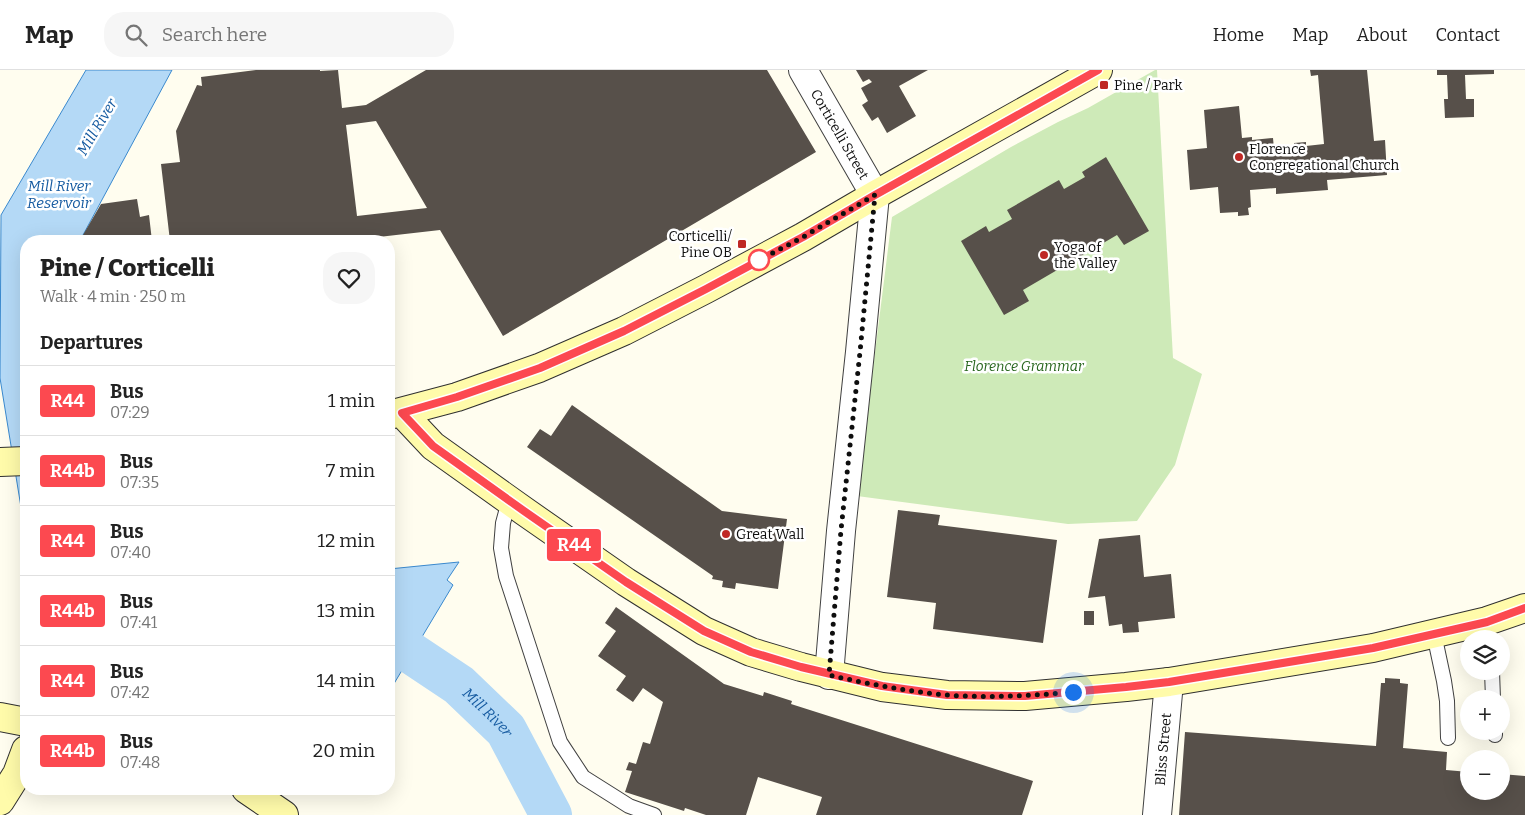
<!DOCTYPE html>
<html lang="en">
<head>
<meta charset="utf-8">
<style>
  body { margin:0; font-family:Bitter,serif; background:#f6f6f6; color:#222; height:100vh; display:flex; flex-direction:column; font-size:19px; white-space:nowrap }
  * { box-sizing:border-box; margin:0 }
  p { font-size:16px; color:#767676 }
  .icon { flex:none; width:28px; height:28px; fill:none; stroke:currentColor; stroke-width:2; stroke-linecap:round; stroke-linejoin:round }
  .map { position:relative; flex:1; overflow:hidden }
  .details { position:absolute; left:20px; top:165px; width:375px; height:560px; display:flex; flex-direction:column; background:#fff; border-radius:20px; box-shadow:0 5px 20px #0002 }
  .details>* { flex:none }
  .badge { padding:0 10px; border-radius:4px; font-size:18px; line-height:32px }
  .fabs { position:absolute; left:1460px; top:560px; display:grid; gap:10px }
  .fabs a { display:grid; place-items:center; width:50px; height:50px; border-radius:50%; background:#fff; box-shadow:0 5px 20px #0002; font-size:25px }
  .you { position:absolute; width:25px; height:25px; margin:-12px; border:4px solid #fff; border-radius:50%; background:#1a73e8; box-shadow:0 0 0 8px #1a73e833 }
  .map>.badge { position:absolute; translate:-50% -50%; box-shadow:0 0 0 2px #fff }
  h2 { padding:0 20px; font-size:19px; line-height:45px }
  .round { display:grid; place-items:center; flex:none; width:52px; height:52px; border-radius:20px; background:#f6f6f6 }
  .summary { display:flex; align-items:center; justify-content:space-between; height:85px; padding:0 20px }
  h1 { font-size:24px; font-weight:800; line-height:38px }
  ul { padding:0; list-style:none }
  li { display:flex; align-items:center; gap:15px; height:70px; padding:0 20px; border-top:1px solid #e0e0e0 }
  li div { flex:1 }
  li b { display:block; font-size:19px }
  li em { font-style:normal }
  li .badge { min-width:55px; font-weight:700; text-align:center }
  header { display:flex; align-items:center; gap:30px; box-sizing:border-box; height:70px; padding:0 25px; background:#fff; border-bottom:1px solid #e0e0e0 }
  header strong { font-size:24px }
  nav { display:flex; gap:28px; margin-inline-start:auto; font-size:18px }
  .search { width:350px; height:45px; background:#f6f6f6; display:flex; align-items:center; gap:12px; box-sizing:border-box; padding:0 18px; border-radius:20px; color:#767676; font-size:19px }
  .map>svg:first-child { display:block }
</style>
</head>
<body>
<header>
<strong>Map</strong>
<div class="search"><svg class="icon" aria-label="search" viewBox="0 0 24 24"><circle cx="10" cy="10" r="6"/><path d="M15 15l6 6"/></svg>Search here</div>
<nav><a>Home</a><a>Map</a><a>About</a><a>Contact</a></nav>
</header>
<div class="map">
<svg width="1525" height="745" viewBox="0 0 1525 745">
  <rect width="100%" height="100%" fill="#fffdef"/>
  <path fill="#ceeab8" d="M 1155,0 L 1157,0 L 1173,288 L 1202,304 L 1175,395 L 1137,451 L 1068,454 L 857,426 L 892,147 L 1011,77 L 1058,52 L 1088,38 Z"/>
  <path fill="#b4d9f6" stroke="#3a89ce" d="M 86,0 L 172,0 L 83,165 L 84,171 L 26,171 L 26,468 L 0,308 L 1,145 Z
    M 459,492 L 447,510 L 453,515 L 389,622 L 389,499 Z"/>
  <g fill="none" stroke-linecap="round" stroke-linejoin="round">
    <path stroke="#b4d9f6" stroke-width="42" id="s1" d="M 389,577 L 402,577 L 459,615 L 506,660 L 551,745"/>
  </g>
  <path fill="#57504a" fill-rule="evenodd" d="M 256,0 L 320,0 L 320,1 L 338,0 L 342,38 L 366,35 L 426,0 L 767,0 L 816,82 L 503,266 L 440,160 L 361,169 L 361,171 L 170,171 L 161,94 L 180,92 L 176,61 L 197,15 L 202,16 L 201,7 ZM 376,51 L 427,138 L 357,146 L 346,55 Z
    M 856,0 L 928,0 L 899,16 L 916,46 L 887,63 L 878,47 L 872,51 L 862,35 L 868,31 L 861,18 L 872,12 L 869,9 L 863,12 Z
    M 1310,0 L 1367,0 L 1374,71 L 1385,70 L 1387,105 L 1327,110 L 1328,120 L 1276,124 L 1276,118 L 1250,120 L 1251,137 L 1248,138 L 1249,145 L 1238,146 L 1238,142 L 1220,143 L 1218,117 L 1190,120 L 1187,80 L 1207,78 L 1204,40 L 1239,36 L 1242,68 L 1252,67 L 1252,70 L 1273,68 L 1274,79 L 1294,78 L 1294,73 L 1306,72 L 1306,76 L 1324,74 L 1318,5 L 1311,6 Z
    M 1437,0 L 1494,0 L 1494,4 L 1465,5 L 1466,29 L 1474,29 L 1474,47 L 1445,48 L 1444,29 L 1448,29 L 1447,5 L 1437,5 Z
    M 1106,87 L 1149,161 L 1124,175 L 1117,165 L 1023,220 L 1029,231 L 1004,245 L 961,171 L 986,156 L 989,162 L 1012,149 L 1007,140 L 1059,110 L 1064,119 L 1085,107 L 1082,102 Z
    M 137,129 L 140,147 L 149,145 L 152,171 L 84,171 L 83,165 L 101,134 Z
    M 572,335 L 722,441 L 787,449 L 778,519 L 736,513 L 735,519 L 722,517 L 723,511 L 712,509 L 713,506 L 527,377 L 540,359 L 551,366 Z
    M 898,440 L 940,445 L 938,455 L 1057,470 L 1043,573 L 933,559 L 936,533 L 887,527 Z
    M 1140,465 L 1144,507 L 1171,504 L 1175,548 L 1138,552 L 1139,562 L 1123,563 L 1122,554 L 1109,556 L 1105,526 L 1088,528 L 1099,469 Z
    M 616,537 L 724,614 L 763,626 L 764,622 L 792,631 L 791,634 L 1033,711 L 1022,745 L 816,745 L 822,727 L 758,707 L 746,745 L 706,745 L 685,738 L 684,741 L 625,722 L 632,701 L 626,700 L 629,692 L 636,694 L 643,672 L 650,674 L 663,632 L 643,618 L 633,632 L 616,620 L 626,606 L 598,586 L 616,561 L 605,553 Z
    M 1084,541 L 1094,541 L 1094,555 L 1084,555 Z
    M 1385,608 L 1400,609 L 1400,613 L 1408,614 L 1403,678 L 1447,682 L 1446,700 L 1469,702 L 1469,721 L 1501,721 L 1501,704 L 1525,706 L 1525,745 L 1179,745 L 1185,662 L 1376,676 L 1381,613 L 1385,613 Z"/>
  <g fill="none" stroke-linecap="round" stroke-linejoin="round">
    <g stroke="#414141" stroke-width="16">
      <path id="lane" d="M 509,431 L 503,453 L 501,478 L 506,506 L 560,672 L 583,707 L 629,736 L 654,745
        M 1434,564 L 1444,611 L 1447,631 L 1448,668
        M 1492,601 L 1493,629
        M 1495,661 L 1495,665"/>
    </g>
    <g stroke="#414141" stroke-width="30">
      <g id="street">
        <path id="s2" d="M 803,0 L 875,125 L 860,282 L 841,461 L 829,605"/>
        <path id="s3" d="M 1157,745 L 1169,612"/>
      </g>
    </g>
    <g stroke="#303030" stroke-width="30">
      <path id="secondary" d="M 402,343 L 433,376 L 524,441 L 626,512 L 704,561 L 751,582 L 801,597 L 882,617 L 947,625 L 1025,626 L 1126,617 L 1169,612 L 1373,578 L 1487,551 L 1525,538
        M 389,345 L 457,327 L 539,298 L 624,261 L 706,219 L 803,167 L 875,125 L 1098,0
        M 0,392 L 26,391
        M 0,647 L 26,652
        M 246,719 L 284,745
        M 0,731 L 17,704 L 26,680"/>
    </g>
    <use href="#lane" stroke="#fff" stroke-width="14"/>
    <use href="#street" stroke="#fff" stroke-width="28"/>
    <use href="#secondary" stroke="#fffbaa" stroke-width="28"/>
  </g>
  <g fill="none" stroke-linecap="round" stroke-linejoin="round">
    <g stroke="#fff" stroke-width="11">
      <path id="line" d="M 1098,0 L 875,125 L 803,167 L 706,219 L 624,261 L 540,298 L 457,327 L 402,343 L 433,376 L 524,441 L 626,512 L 704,561 L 751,582 L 801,597 L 882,616 L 947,625 L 1025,626 L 1126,617 L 1169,612 L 1373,578 L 1487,552 L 1525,538"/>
    </g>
    <use href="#line" stroke="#fc4950" stroke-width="8"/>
    <path stroke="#0e0e0e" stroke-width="5" stroke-dasharray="0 9" d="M 759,190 L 754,193 L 803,167 L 875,125 L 860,282 L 841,460 L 829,605 C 868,614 907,621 946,625 C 988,628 1031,626 1073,622"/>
  </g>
  <g fill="#bf2825" stroke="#fff" stroke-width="2">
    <rect x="1099" y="10" width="10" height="10" rx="2.5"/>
    <circle cx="1239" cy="87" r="5"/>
    <rect x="737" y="169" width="10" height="10" rx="2.5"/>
    <circle cx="1044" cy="185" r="5"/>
    <circle cx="726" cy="464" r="5"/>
  </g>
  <circle fill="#fff" stroke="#fc4950" stroke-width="2.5" cx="759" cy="190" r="10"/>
  <g text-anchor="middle" stroke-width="5" stroke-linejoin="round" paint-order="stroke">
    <g font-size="14" fill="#0e0e0e" stroke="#fff" text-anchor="start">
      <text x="1114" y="20">Pine / Park</text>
      <text x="1249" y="84">Florence<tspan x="1249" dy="16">Congregational Church</tspan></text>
      <text x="732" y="171" text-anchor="end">Corticelli/<tspan x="732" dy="16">Pine OB</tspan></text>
      <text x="1054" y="182">Yoga of<tspan x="1054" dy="16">the Valley</tspan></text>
      <text x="736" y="469">Great Wall</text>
    </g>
    <g font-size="14" fill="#0e0e0e" stroke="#fff">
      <text dy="5" stroke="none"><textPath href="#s2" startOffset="74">Corticelli Street</textPath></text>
      <text dy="5" stroke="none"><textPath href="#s3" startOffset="66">Bliss Street</textPath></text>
    </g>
    <g font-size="14" font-style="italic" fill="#28661e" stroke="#fff">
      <text x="1024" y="301">Florence Grammar</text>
    </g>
    <g font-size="15" font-style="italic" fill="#165ba1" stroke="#fff">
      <text transform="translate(97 57) rotate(-59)" y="5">Mill River</text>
      <text x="59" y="121">Mill River<tspan x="59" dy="17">Reservoir</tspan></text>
      <text dy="5" stroke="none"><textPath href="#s1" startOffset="121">Mill River</textPath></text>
    </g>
  </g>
</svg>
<div class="fabs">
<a><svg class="icon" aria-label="layers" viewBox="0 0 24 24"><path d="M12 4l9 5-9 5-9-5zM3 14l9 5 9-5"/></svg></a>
<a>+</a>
<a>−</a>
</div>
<div class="you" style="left:1073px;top:622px"></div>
<b class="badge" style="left:574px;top:475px;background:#fc4950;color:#fff">R44</b>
<section class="details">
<div class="summary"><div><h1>Pine / Corticelli</h1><p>Walk · 4 min · 250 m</p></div><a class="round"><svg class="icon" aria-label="heart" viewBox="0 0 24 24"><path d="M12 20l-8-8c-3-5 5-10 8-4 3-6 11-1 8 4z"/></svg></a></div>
<h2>Departures</h2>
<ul>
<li><span class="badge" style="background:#fc4950;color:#fff">R44</span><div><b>Bus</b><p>07:29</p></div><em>1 min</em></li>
<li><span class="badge" style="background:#fc4950;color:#fff">R44b</span><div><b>Bus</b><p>07:35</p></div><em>7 min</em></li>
<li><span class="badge" style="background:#fc4950;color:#fff">R44</span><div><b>Bus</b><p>07:40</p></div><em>12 min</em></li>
<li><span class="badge" style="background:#fc4950;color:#fff">R44b</span><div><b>Bus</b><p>07:41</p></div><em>13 min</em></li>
<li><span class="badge" style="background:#fc4950;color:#fff">R44</span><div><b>Bus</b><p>07:42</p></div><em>14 min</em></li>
<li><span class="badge" style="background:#fc4950;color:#fff">R44b</span><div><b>Bus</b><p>07:48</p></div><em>20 min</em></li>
</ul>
</section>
</div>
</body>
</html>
